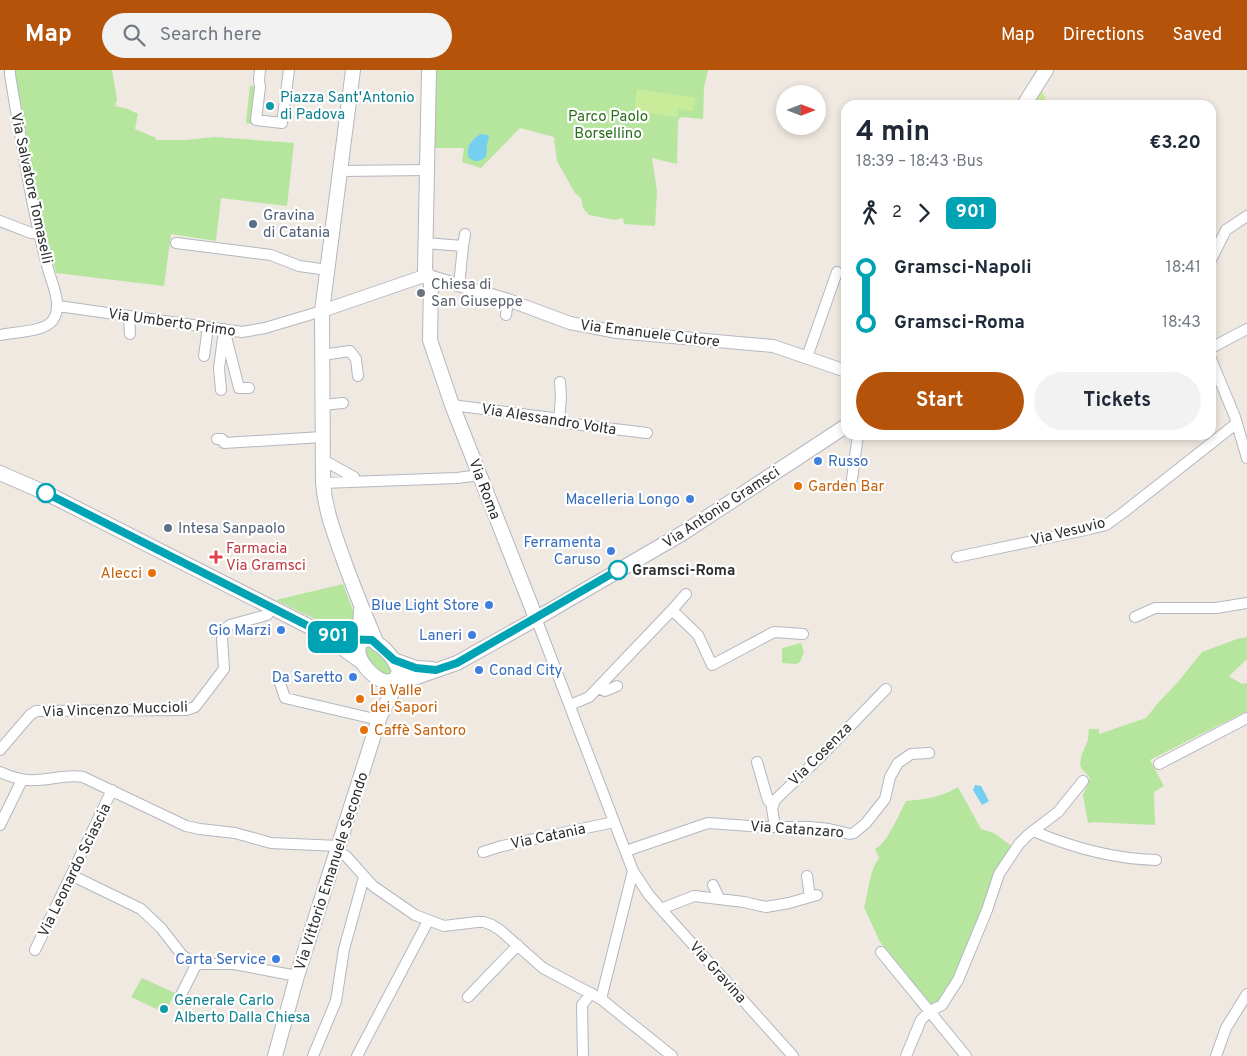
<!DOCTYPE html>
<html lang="en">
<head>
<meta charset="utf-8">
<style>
  body { margin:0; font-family:Overpass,sans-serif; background:#f2f2f3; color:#1f2937; height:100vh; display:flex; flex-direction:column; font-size:19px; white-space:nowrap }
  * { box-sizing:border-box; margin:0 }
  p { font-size:16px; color:#747a83 }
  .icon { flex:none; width:28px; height:28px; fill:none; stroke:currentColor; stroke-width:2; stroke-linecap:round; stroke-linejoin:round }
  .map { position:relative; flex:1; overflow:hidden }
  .side { position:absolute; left:841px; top:30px; width:375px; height:340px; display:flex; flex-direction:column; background:#fff; border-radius:15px; box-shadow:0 2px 8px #0003 }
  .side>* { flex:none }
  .badge { padding:0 10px; border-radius:8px; font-size:18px; line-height:32px }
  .needle { width:32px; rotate:90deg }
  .tools { position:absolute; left:776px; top:15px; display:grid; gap:10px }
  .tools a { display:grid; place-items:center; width:50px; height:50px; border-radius:50%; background:#fff; box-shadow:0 2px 8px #0003; font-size:25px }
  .map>.badge { position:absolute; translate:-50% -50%; box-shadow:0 0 0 2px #fff }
  .legs { display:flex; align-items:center; gap:8px; height:55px; padding:0 15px; font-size:16px }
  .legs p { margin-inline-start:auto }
  .summary { display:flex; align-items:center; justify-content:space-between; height:85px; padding:0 15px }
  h1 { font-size:28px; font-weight:700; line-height:38px }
  .cta { display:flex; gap:10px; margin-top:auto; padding:10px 15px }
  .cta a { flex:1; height:58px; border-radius:30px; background:#b45309; color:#fff; font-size:20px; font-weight:700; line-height:58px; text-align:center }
  .cta a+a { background:#f2f2f3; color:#1f2937 }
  ul { padding:0 15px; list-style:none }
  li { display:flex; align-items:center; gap:18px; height:55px; font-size:19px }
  li i { display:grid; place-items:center; width:8px; height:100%; margin:0 6px; background:currentColor }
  li i::after { content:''; width:12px; height:12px; margin:-6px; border:4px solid; border-radius:50%; background:#fff }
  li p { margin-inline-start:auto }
  li:first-child i { background:linear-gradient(#0000 50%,currentColor 0) }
  li:last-child i { background:linear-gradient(currentColor 50%,#0000 0) }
  header { display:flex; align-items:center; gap:30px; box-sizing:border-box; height:70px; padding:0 25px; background:#b45309; color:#fff }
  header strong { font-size:24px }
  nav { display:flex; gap:28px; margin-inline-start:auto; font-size:18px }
  .search { width:350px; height:45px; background:#f2f2f3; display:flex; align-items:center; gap:12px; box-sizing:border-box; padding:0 18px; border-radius:28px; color:#747a83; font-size:19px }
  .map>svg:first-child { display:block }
</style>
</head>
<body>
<header>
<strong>Map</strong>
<div class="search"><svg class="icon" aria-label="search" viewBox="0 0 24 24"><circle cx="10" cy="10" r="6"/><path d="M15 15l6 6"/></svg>Search here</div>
<nav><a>Map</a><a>Directions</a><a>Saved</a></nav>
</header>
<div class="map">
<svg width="1247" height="986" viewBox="0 0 1247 986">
  <rect width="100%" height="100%" fill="#efe9e1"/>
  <path fill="#b6e59e" d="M 14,0 L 112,0 L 117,29 L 115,36 L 128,39 L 138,44 L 135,59 L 156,68 L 156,70 L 186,70 L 215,67 L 294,73 L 287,136 L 221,128 L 216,171 L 171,164 L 164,216 L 56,203 L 27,90 Z
    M 433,0 L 708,0 L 704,17 L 703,49 L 681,47 L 678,50 L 677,94 L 652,88 L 657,121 L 655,156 L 624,154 L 623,148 L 615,150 L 589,145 L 583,138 L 581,128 L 575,123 L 557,91 L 554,67 L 520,58 L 481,98 L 462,92 L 464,78 L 431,78 L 431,71 L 435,68 L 435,63 L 432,60 Z
    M 250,15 L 256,18 L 252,54 L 246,53 Z
    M 343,514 L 357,551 L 357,560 L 349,564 L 345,564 L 276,530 Z
    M 1247,567 L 1247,589 L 1229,606 L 1242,614 L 1247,613 L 1247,641 L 1150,690 L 1164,716 L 1154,722 L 1155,755 L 1092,752 L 1088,753 L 1083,725 L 1090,708 L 1081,698 L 1080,693 L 1082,684 L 1088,670 L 1089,659 L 1099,659 L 1099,664 L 1146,648 L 1158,633 L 1178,612 L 1202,582 L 1237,569 Z
    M 801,573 L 804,582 L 800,592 L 796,594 L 782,593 L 782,578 Z
    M 370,574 L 394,597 L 394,604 L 382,606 L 364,586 L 363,577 Z
    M 958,717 L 981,759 L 994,763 L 1013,777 L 956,908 L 943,929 L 931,934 L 880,872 L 864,837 C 869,821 869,801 879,788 L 875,779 C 887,774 899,744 906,731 C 927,729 939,728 958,717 Z
    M 142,908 L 175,923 L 165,943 L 131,927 Z"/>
  <path fill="#c9ec9a" d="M 1041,16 L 1047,35 L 1030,35 Z
    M 637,19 L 696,28 L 693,41 L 679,39 L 677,47 L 634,41 Z"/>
  <path fill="#75cff0" d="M 481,64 L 488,65 L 489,68 L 487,74 L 486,87 C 479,92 475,92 469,88 C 465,77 472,69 481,64 Z
    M 975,715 L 981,716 L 989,731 L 982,735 L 973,720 Z"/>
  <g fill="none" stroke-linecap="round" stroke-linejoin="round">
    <g stroke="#b4b7c1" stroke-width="12">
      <path id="minor" d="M 260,0 L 259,10 L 260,17 L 256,50 L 282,53 L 289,0
        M 341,101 L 427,100
        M 0,151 L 31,163 L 41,164
        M 176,173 L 271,185 L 299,196 L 328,200
        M 425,173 L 463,176 L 459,216
        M 463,176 L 465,164
        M 1211,190 L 1226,160 L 1247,146
        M 58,236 L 242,262 L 265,258 L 322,241
        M 506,245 L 508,230
        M 129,246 L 130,264
        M 224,259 L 239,318 L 249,318
        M 0,265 C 14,262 45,262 53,250 C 63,235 52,214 48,199 C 31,135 21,70 10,5 L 10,0
        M 1211,278 L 1247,259
        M 322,285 L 350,281 L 356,289 L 358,306
        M 204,286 L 208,257
        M 807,287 L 837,202
        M 1211,289 L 1235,347 L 1247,388
        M 221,320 L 219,298 L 223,268
        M 322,335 L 343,333
        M 452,335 L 553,348 L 565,353 L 647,363
        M 559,350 L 561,328 L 560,312
        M 217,369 L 222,369 L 224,373 L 322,367
        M 323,390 L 354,407 L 354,412
        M 852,409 L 858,365
        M 323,413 L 457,408 L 480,405
        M 957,487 L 1090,459 L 1106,455 L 1124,442 L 1237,353
        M 672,540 L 686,524
        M 1135,547 L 1155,538 L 1216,538 L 1247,533
        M 536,548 L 633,801 L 649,825 L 661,839 L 793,986
        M 279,610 L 285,628 L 379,650
        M 598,618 L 605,621 L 617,616
        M 570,635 L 589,627 L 672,540 L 698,565 L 712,595 L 774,562 L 803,564
        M 0,680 L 30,645 L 36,641 L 186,640 L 195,637 L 224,599 L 222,569 L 224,560 L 230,555 L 267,545 L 272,539
        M 757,692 L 768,730 L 773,736
        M 1159,694 L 1247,648
        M 0,702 C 11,707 23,711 35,710 C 52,710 66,704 83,707 L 186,756 L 200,759 L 235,763 L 271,773 L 339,776
        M 0,755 L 22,710
        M 775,757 L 772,738 L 775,730 L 820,687 L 886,619
        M 1033,761 C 1071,777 1115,789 1156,790
        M 337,781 L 346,786 L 373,816 L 415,845 L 444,856 L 477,852 L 484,852 L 492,855 L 500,860 L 543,898 L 601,929 L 672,986
        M 626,781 L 708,753 L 765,757 L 810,757 L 829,759 L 850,764 L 854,763 L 866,753 L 885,729 L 890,707 L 898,693 L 911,684 L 929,683
        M 483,782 L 502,776 L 614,752
        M 71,805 L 141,839 L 161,858 L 182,885 L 192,892 L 202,894 L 234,894 L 297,906
        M 807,806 L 810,827
        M 713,815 L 719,828
        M 661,839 L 694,826 L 744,832 L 766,837 L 789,833 L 817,825
        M 35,880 L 112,720
        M 881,882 L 966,986
        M 468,927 L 518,875
        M 179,929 L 197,893
        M 601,929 L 633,801
        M 313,986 L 336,931 L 344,879 L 364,807
        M 357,986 L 428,851
        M 583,986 L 582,935 L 591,923
        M 906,986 L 921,950 L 930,941 L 942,935 L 958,910 L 987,840 L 999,804 L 1019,774 L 1029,764 L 1058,742 L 1083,711
        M 1216,986 L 1226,958 L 1247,924"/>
    </g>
    <g stroke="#b4b7c1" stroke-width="14">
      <path id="tertiary" d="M 322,241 L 421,207 L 432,207 L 508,230 L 570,253 L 617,262 L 773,276 L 846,301"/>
    </g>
    <g stroke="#b4b7c1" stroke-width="16">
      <path id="secondary" d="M 353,0 L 322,241 L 323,413 C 325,439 334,463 343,488 C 353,517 365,545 377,574
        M 429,0 L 425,200 L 431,213 L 430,270 L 452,335 L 536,548
        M 1024,35 L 1046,0
        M 0,403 L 46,423 L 320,562 L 362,592
        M 330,566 L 340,569 L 362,571 L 360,559 L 361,540
        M 368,569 C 381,572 395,589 399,601 L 396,609 C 392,611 388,612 384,611 C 371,608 350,583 362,571 Z
        M 394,590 L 416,598 L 432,599
        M 275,986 L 297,906 L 380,646 L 395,617 L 396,609 L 414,608 L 457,593 L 525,555 L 683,463 L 846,356"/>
    </g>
    <use href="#minor" stroke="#fff" stroke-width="10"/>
    <use href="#tertiary" stroke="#fff" stroke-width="12"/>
    <use href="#secondary" stroke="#fff" stroke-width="14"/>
  </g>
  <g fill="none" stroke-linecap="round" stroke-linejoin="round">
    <g stroke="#fff" stroke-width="11">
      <path id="line-1" d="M 46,423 L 320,562 L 340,569 L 372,570 L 394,590 L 416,598 L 436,600 L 457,593 L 618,500"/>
    </g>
    <use href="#line-1" stroke="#00a3b4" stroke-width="8"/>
  </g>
  <g fill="#0f9aa8" stroke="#fff" stroke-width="2">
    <circle cx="270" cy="36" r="5"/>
    <circle cx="164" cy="939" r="5"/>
  </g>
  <g fill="#5c6f8a" stroke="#fff" stroke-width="2">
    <circle cx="253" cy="154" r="5"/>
    <circle cx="168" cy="458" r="5"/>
  </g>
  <circle fill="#6b7280" stroke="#fff" stroke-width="2" cx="421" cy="223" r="5"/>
  <g fill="#3f7fe0" stroke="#fff" stroke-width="2">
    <circle cx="818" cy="391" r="5"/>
    <circle cx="690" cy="429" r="5"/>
    <circle cx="611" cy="481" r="5"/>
    <circle cx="489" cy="535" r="5"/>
    <circle cx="281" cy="560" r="5"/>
    <circle cx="472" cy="565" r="5"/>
    <circle cx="479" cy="600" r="5"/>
    <circle cx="353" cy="607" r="5"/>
    <circle cx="276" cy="889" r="5"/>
  </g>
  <g fill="#e8710a" stroke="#fff" stroke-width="2">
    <circle cx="798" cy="416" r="5"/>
    <circle cx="152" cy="503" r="5"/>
    <circle cx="360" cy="629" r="5"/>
    <circle cx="364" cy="660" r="5"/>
  </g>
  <g fill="#fff" stroke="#00a3b4" stroke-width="2.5">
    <circle cx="46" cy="423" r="9"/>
    <circle cx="618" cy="500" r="9"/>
  </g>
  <path fill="#e0444e" stroke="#fff" stroke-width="2" d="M213.5 479.5h5v5h5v5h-5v5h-5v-5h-5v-5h5z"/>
  <g text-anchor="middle" stroke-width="4.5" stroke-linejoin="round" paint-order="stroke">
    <g font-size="15" fill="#0d838f" stroke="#fff" text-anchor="start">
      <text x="280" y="32">Piazza Sant'Antonio<tspan x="280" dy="17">di Padova</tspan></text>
      <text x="174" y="935">Generale Carlo<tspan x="174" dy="17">Alberto Dalla Chiesa</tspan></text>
    </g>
    <g font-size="15" fill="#2c6e1b" stroke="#fff">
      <text x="608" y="51">Parco Paolo<tspan x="608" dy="17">Borsellino</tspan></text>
    </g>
    <g font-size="15" fill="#2e2e2e" stroke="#fff">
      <text transform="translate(32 118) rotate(78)" y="5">Via Salvatore Tomaselli</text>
      <text transform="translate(172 252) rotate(8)" y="5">Via Umberto Primo</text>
      <text transform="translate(650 263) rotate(7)" y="5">Via Emanuele Cutore</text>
      <text transform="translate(549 349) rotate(9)" y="5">Via Alessandro Volta</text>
      <text transform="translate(485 419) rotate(69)" y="5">Via Roma</text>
      <text transform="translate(721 437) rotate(-33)" y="5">Via Antonio Gramsci</text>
      <text transform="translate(1068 461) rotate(-14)" y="5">Via Vesuvio</text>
      <text transform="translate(115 639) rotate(-2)" y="5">Via Vincenzo Muccioli</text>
      <text transform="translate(820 684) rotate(-45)" y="5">Via Cosenza</text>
      <text transform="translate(797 759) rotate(4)" y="5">Via Catanzaro</text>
      <text transform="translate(548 766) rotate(-12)" y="5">Via Catania</text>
      <text transform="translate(74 800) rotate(-64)" y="5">Via Leonardo Sciascia</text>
      <text transform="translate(331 801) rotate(-72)" y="5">Via Vittorio Emanuele Secondo</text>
      <text transform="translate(718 902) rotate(48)" y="5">Via Gravina</text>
    </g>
    <g font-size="15" fill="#4e5e75" stroke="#fff" text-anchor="start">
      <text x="263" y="150">Gravina<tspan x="263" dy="17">di Catania</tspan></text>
      <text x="178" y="463">Intesa Sanpaolo</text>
    </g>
    <g font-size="15" fill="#5b616d" stroke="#fff" text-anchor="start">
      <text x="431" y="219">Chiesa di<tspan x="431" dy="17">San Giuseppe</tspan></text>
    </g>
    <g font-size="15" fill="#366cbe" stroke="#fff" text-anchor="end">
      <text x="828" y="396" text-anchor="start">Russo</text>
      <text x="680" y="434">Macelleria Longo</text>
      <text x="601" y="477">Ferramenta<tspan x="601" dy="17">Caruso</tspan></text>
      <text x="479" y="540">Blue Light Store</text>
      <text x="271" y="565">Gio Marzi</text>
      <text x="462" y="570">Laneri</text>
      <text x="489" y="605" text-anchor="start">Conad City</text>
      <text x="343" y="612">Da Saretto</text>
      <text x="266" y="894">Carta Service</text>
    </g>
    <g font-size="15" fill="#c56008" stroke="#fff" text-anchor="start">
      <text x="808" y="421">Garden Bar</text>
      <text x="142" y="508" text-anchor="end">Alecci</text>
      <text x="370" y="625">La Valle<tspan x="370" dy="17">dei Sapori</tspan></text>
      <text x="374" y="665">Caffè Santoro</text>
    </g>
    <g font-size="15" fill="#be3a42" stroke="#fff" text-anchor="start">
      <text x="226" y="483">Farmacia<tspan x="226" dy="17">Via Gramsci</tspan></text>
    </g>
    <g font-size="15" font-weight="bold" fill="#2e2e2e" stroke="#fff" text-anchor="start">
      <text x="632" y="505">Gramsci-Roma</text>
    </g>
  </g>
</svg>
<div class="tools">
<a><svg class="needle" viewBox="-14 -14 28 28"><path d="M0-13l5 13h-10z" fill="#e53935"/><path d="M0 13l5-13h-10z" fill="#747a83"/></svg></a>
</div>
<b class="badge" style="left:333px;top:567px;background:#00a3b4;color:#fff">901</b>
<section class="side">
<div class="summary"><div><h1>4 min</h1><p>18:39 – 18:43 · Bus</p></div><b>€3.20</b></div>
<div class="legs"><svg class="icon" aria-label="walk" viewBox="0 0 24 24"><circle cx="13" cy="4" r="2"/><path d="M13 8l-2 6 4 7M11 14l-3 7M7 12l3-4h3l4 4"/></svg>2<svg class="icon" aria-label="forward" viewBox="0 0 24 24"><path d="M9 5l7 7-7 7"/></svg><b class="badge" style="background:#00a3b4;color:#fff">901</b></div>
<ul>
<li><i style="color:#00a3b4"></i><b>Gramsci-Napoli</b><p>18:41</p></li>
<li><i style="color:#00a3b4"></i><b>Gramsci-Roma</b><p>18:43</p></li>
</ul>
<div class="cta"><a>Start</a><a>Tickets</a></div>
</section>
</div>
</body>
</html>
